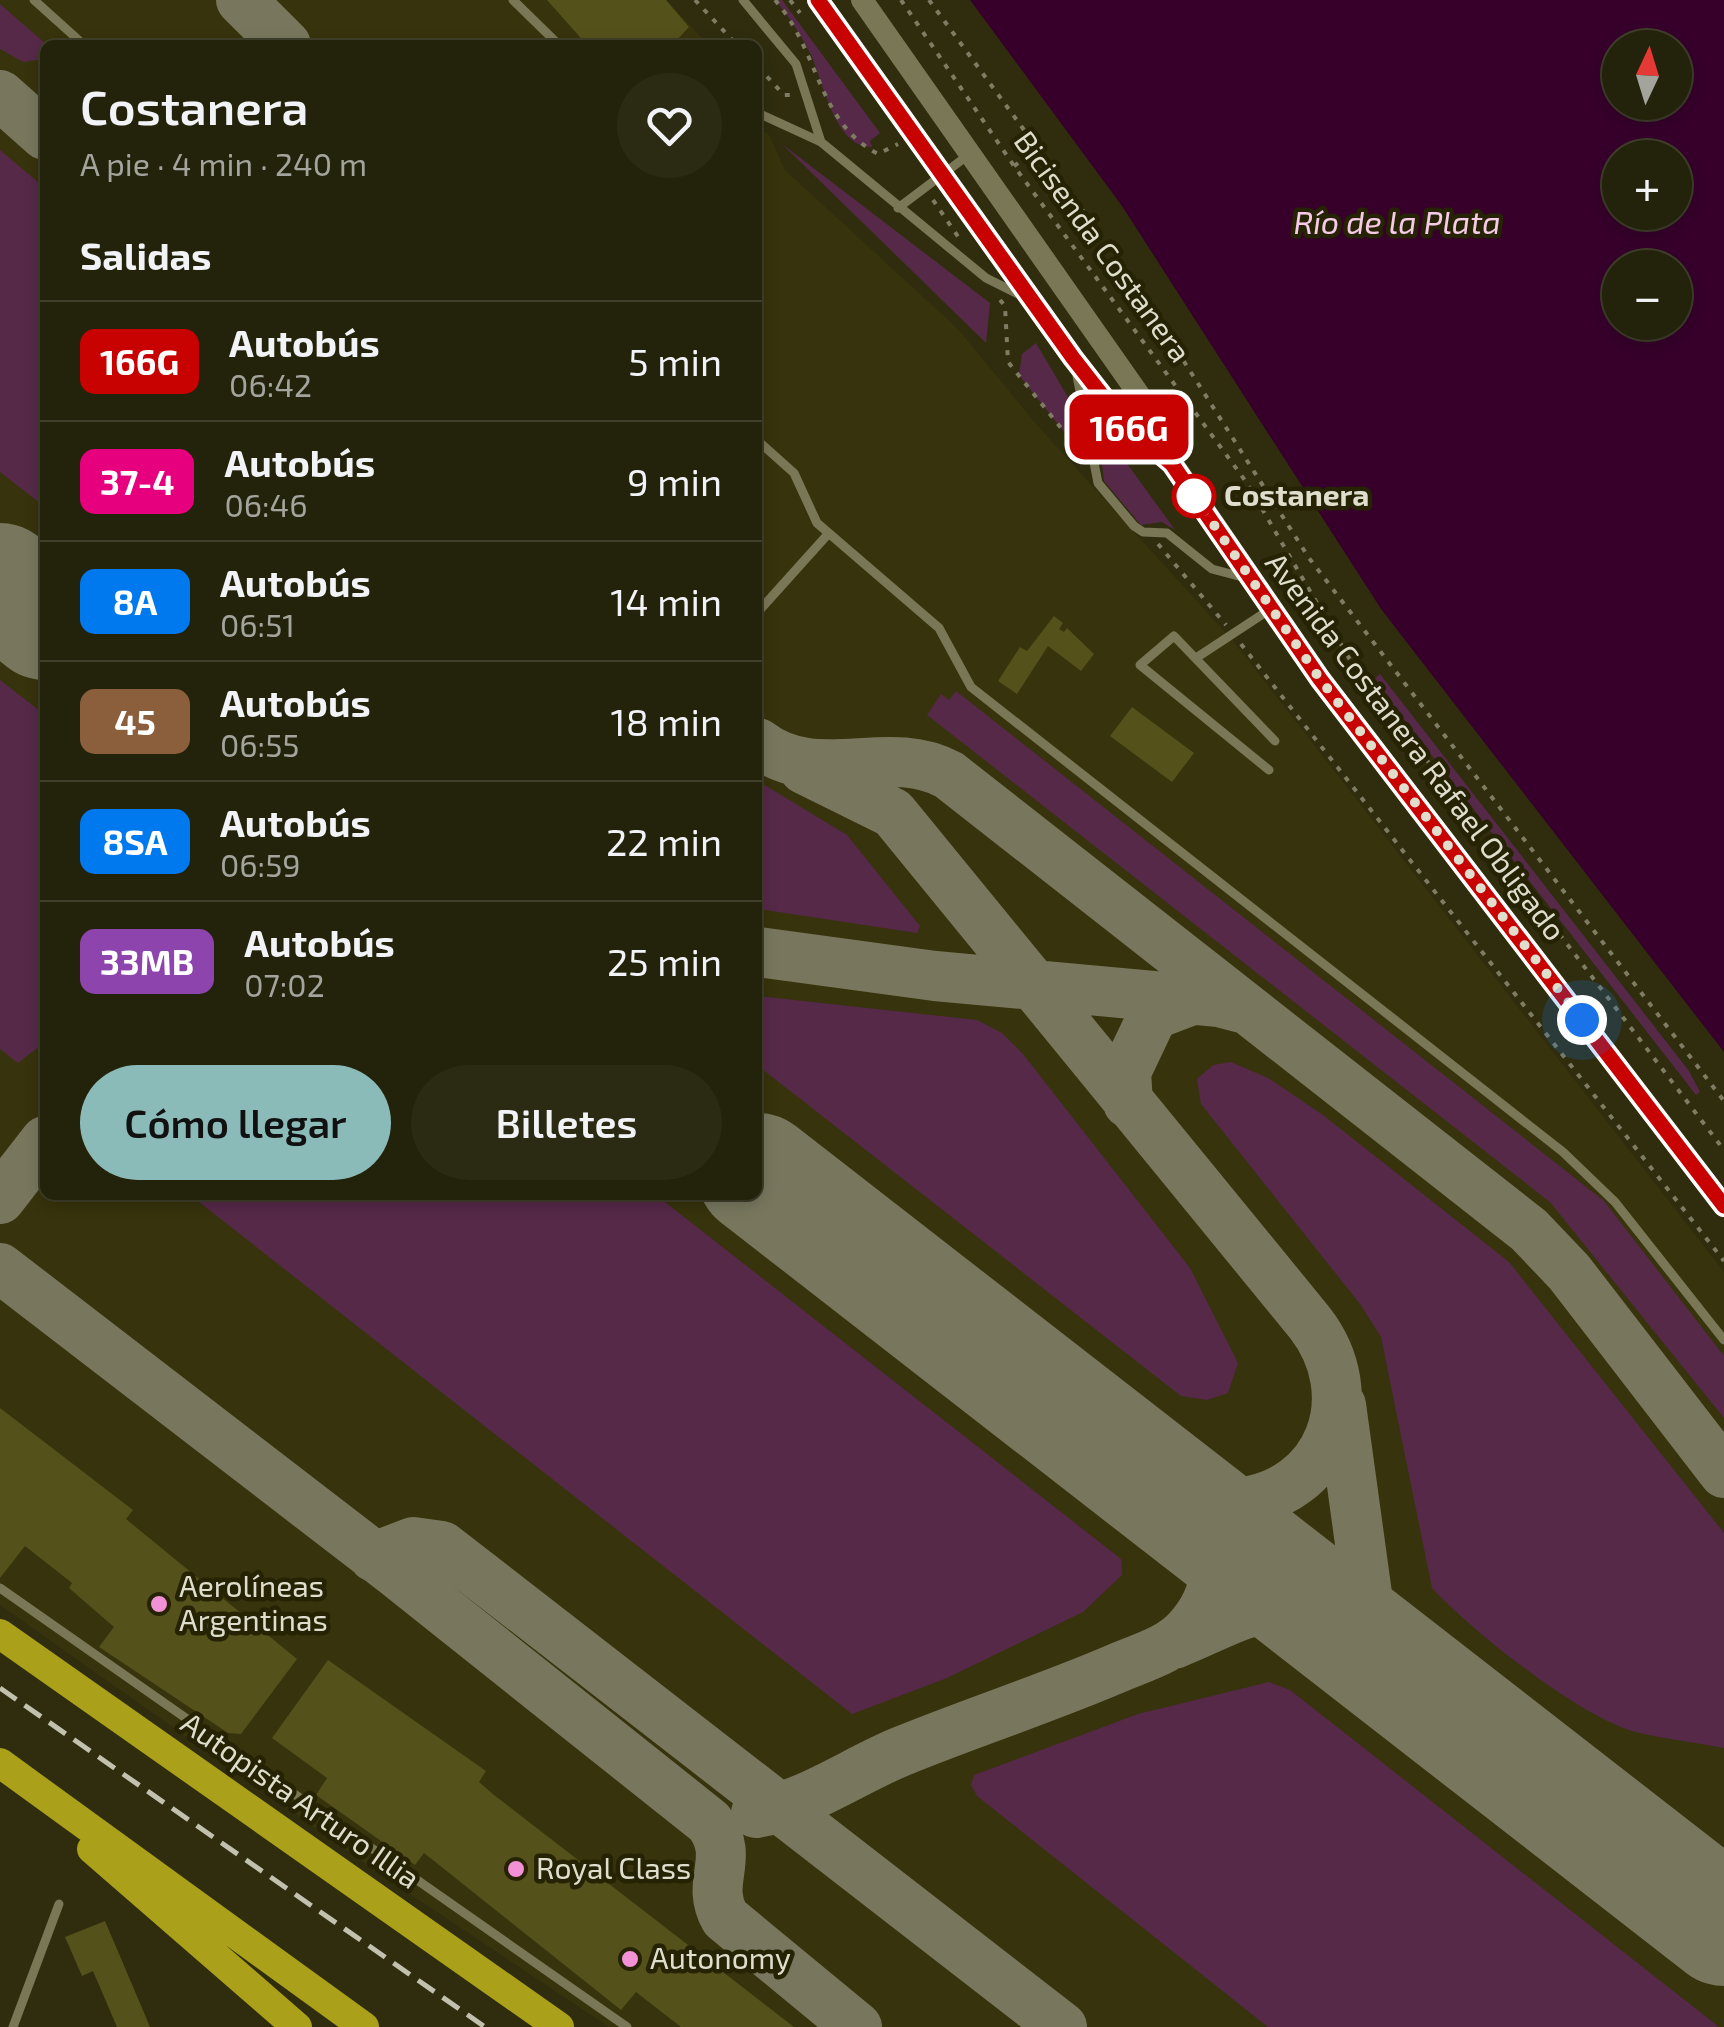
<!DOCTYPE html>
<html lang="es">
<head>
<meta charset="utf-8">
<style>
  body { margin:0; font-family:"Exo 2",sans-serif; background:#2b2a13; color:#f1f3f6; height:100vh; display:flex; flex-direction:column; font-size:38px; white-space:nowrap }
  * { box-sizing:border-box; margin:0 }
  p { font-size:32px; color:#a3a49c }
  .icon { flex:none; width:55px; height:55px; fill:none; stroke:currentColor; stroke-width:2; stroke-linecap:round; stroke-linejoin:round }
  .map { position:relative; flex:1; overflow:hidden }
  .details { position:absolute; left:40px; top:40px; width:722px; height:1160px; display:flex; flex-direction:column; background:#23220a; border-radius:15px; box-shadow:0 5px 15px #0003,0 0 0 2px #403f2b }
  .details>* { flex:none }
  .badge { padding:0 20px; border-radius:15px; font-size:35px; line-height:65px }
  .needle { width:65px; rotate:4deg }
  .tools { position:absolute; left:1602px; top:30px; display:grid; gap:20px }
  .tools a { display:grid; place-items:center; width:90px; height:90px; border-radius:50%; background:#23220a; box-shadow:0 5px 15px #0003,0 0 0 2px #403f2b; font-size:50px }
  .you { position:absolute; width:50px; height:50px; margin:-25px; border:8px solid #fff; border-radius:50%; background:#1a73e8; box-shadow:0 0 0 15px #1a73e833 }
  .map>.badge { position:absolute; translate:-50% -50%; box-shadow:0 0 0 5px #fff }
  h2 { padding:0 40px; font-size:38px; line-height:90px }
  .round { display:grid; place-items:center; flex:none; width:105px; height:105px; border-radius:52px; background:#2b2a13 }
  .head { display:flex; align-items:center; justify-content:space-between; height:170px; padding:0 40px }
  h1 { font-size:48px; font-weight:600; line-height:75px }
  .primary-button { display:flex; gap:20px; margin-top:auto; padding:20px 40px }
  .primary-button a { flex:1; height:115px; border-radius:60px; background:#8bbbb9; color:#111; font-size:40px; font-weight:600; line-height:115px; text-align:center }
  .primary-button a+a { background:#2b2a13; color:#f1f3f6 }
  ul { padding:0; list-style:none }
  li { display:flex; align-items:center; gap:30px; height:120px; padding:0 40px; border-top:2px solid #403f2b }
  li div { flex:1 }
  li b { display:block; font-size:38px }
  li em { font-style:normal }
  li .badge { min-width:110px; font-weight:700; text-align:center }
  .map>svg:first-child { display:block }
</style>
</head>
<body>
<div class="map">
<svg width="1724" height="2027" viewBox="0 0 1724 2027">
  <rect width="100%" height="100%" fill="#2f2d0e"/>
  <path fill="#37330c" d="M 0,0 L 666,0 L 709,45 L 45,45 L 45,1195 L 758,1195 L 758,131 L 768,133 L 785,170 L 958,329 L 1037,425 L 1234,642 L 1724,1272 L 1724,2027 L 609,2027 L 380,1874 L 0,1605 Z"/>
  <path fill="#562949" d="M 775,0 L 782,0 L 880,133 L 870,141 L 872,147 C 834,148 823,79 810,53 C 800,33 789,17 775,0 Z
    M 0,4 L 47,45 L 45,59 L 23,62 L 0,49 Z
    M 782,144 L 990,303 L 986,343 Z
    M 0,150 L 45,188 L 45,507 L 0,472 Z
    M 1036,343 L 1072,404 L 1083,456 L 1019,375 L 1022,354 Z
    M 1097,422 L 1175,530 L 1162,522 L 1141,525 L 1104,481 Z
    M 1380,674 L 1689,1071 L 1700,1092 L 1696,1095 L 1373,680 Z
    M 0,680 L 45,715 L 45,1042 L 18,1063 L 0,1049 Z
    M 956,691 L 1604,1201 L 1724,1356 L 1724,1418 L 1550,1202 L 927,715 L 941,694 L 949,700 Z
    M 758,781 L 847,835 L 920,926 L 917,933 L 758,909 Z
    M 758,996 L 977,1020 L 1002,1033 L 1023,1054 L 1190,1268 L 1238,1363 L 1228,1393 L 1207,1400 L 1181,1396 L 758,1066 Z
    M 1231,1062 L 1268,1078 L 1323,1115 L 1509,1262 L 1724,1533 L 1724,1748 C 1694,1742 1662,1739 1632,1731 C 1576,1714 1473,1632 1432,1588 L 1381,1337 L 1360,1304 L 1201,1104 L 1197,1079 L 1213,1065 Z
    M 190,1195 L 656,1195 L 1121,1559 L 1122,1575 L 1083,1612 L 947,1678 L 852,1714 Z
    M 1269,1682 L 1290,1690 L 1719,2027 L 1268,2027 L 977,1796 L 971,1785 L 974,1775 L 1138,1714 Z"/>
  <path fill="#36002b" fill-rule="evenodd" d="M 970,0 L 1724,0 L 1724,1052 L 1381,609 L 1122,206 ZM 1620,48 L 1675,48 L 1675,102 L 1620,102 ZM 1620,158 L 1675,158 L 1675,212 L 1620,212 ZM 1620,268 L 1675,268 L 1675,322 L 1620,322 Z"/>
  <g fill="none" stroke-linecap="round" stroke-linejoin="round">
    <path stroke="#78775e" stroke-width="50" d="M 241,0 L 286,45
      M 0,95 L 45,135
      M 758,743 C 817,789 887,741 949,775 L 1529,1230 L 1569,1272 L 1724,1473
      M 804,769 L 893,813 L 1310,1323 C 1366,1395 1331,1494 1236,1503 C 1203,1506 1176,1491 1148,1476
      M 758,952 L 935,976 L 1219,1002 L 1242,1008
      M 1128,1103 L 1126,1072 L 1153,1015 L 1195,999
      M 0,1199 L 45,1141
      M 0,1268 L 395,1572 L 709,1822 C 737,1859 704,1881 725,1918 L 857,2027
      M 1341,1405 L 1370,1616 L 1380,1647 L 1405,1675
      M 374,1557 L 413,1542 L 442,1546 L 1062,2027
      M 1174,1644 C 1246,1615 1268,1589 1343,1627
      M 756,1813 C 809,1804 853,1771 902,1751 C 973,1722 1045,1699 1115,1669 C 1140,1658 1169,1651 1188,1630 C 1222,1592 1221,1555 1197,1513"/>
    <path stroke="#78775e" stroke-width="122" d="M 0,584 L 45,619
      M 758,1174 L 1724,1925"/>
  </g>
  <path fill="#55511b" d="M 547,0 L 666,0 L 689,27 L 672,45 L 587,45 Z
    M 1054,616 L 1063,623 L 1059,629 L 1064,632 L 1067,628 L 1094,654 L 1081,671 L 1048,646 L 1017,694 L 998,681 L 1020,647 L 1027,651 Z
    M 1132,707 L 1194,753 L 1172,782 L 1110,736 Z
    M 0,1408 L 133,1510 L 126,1519 L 297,1659 L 241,1734 L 228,1733 L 99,1647 L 114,1627 L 69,1588 L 72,1583 L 25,1546 L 0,1578 Z
    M 328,1660 L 486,1771 L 479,1782 L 494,1795 L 794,2027 L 681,2027 L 636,1992 L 621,2010 L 424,1853 L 415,1865 L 316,1795 L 327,1778 L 272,1738 Z
    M 105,1921 L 145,2015 L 150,2027 L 117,2027 L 93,1971 L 82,1976 L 65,1937 Z"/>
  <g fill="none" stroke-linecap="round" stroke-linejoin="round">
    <path stroke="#7e7c63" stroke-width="4" stroke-dasharray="5 8" stroke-linecap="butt" d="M 695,0 L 737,45
      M 775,0 C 820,52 817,122 878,154 L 898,144
      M 790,0 L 800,13
      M 901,0 L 1014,166 L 1247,483 L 1349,658 L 1724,1150
      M 929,0 L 1122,264 L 1309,558 L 1724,1101
      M 758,67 L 784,95 L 794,95
      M 1014,166 L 1039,149
      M 933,200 L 959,238
      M 1000,300 L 1005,306 L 1008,362 L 1078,449
      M 1158,544 L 1226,625
      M 1241,644 L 1724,1261"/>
    <path stroke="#797756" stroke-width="9" d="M 34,0 L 84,45
      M 513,0 L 559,45
      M 743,0 L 796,64 L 821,142 L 986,278 L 1018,294
      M 758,113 L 821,142
      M 898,208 L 967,156
      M 1077,376 L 1098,483 L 1134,526 L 1143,532 L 1167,533 L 1212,569 L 1246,578
      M 758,441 L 794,473 L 817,523 L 939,628 L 971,687 L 1563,1152 L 1615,1202 L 1724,1340
      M 758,612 L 829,533
      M 1196,658 L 1269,610
      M 1269,770 L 1140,665 L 1174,636 L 1275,741
      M 0,1588 L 627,2027
      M 13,2027 L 59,1904"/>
    <path stroke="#797756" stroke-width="22" d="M 818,0 L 1073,358 L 1123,422 L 1166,458
      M 862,0 L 1142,399 L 1172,463 L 1320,679 L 1724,1206"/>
    <path stroke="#aaa019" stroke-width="30" d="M 0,1634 L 559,2027
      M 0,1763 L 364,2027
      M 92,1849 L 297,2027"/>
    <path stroke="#c2c1ae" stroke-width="5" stroke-dasharray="20 10" stroke-linecap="butt" d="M 0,1688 L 485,2027"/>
  </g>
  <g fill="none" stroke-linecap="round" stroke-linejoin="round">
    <g stroke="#fff" stroke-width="22">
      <path id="line" d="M 818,0 L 1073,358 L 1123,422 L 1172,464 L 1320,679 L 1724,1206"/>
    </g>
    <use href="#line" stroke="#c70201" stroke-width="15"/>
    <path stroke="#dfdecd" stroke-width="10" stroke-dasharray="0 18" d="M 1194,496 L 1320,679 L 1582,1020"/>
  </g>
  <circle fill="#fff" stroke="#c70201" stroke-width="5" cx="1194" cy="496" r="20"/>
  <g fill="#f391d6" stroke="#252304" stroke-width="4">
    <circle cx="159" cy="1604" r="10"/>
    <circle cx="516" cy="1869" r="10"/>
    <circle cx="630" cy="1959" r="10"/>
  </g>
  <g text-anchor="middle" stroke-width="9" stroke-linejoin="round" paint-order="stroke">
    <g font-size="30" fill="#dfdecd" stroke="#252304">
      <text transform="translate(1102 247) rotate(54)" y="10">Bicisenda Costanera</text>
      <text transform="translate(1415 747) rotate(53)" y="10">Avenida Costanera Rafael Obligado</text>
      <text transform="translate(300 1801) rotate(35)" y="10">Autopista Arturo Illia</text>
    </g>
    <g font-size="30" font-weight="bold" fill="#dfdecd" stroke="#252304" text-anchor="start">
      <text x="1224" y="506">Costanera</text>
    </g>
    <g font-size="30" fill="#dfdecd" stroke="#252304" text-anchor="start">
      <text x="179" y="1597">Aerolíneas<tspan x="179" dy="34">Argentinas</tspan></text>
      <text x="536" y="1879">Royal Class</text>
      <text x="650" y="1969">Autonomy</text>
    </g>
    <g font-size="32" font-style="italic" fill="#f6cbe8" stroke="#252304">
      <text x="1397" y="234">Río de la Plata</text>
    </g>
  </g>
</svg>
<div class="tools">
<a><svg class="needle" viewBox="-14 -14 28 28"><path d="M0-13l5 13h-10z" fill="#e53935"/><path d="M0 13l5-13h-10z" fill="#a3a49c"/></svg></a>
<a>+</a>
<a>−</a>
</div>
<div class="you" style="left:1582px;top:1020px"></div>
<b class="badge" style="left:1129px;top:427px;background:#c70201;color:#fff">166G</b>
<section class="details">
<div class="head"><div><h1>Costanera</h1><p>A pie · 4 min · 240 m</p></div><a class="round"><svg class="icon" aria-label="heart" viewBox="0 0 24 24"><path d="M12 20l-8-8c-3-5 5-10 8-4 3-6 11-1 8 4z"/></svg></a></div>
<h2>Salidas</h2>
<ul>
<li><span class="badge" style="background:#c70201;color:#fff">166G</span><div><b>Autobús</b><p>06:42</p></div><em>5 min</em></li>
<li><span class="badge" style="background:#e6007e;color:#fff">37-4</span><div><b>Autobús</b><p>06:46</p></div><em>9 min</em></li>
<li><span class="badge" style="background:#0079ef;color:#fff">8A</span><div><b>Autobús</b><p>06:51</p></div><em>14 min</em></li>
<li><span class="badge" style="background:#8b5e3c;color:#fff">45</span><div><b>Autobús</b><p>06:55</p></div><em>18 min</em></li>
<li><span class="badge" style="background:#0079ef;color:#fff">8SA</span><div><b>Autobús</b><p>06:59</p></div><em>22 min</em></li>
<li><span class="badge" style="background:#8e44ad;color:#fff">33MB</span><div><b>Autobús</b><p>07:02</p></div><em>25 min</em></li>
</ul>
<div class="primary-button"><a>Cómo llegar</a><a>Billetes</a></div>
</section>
</div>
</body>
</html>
